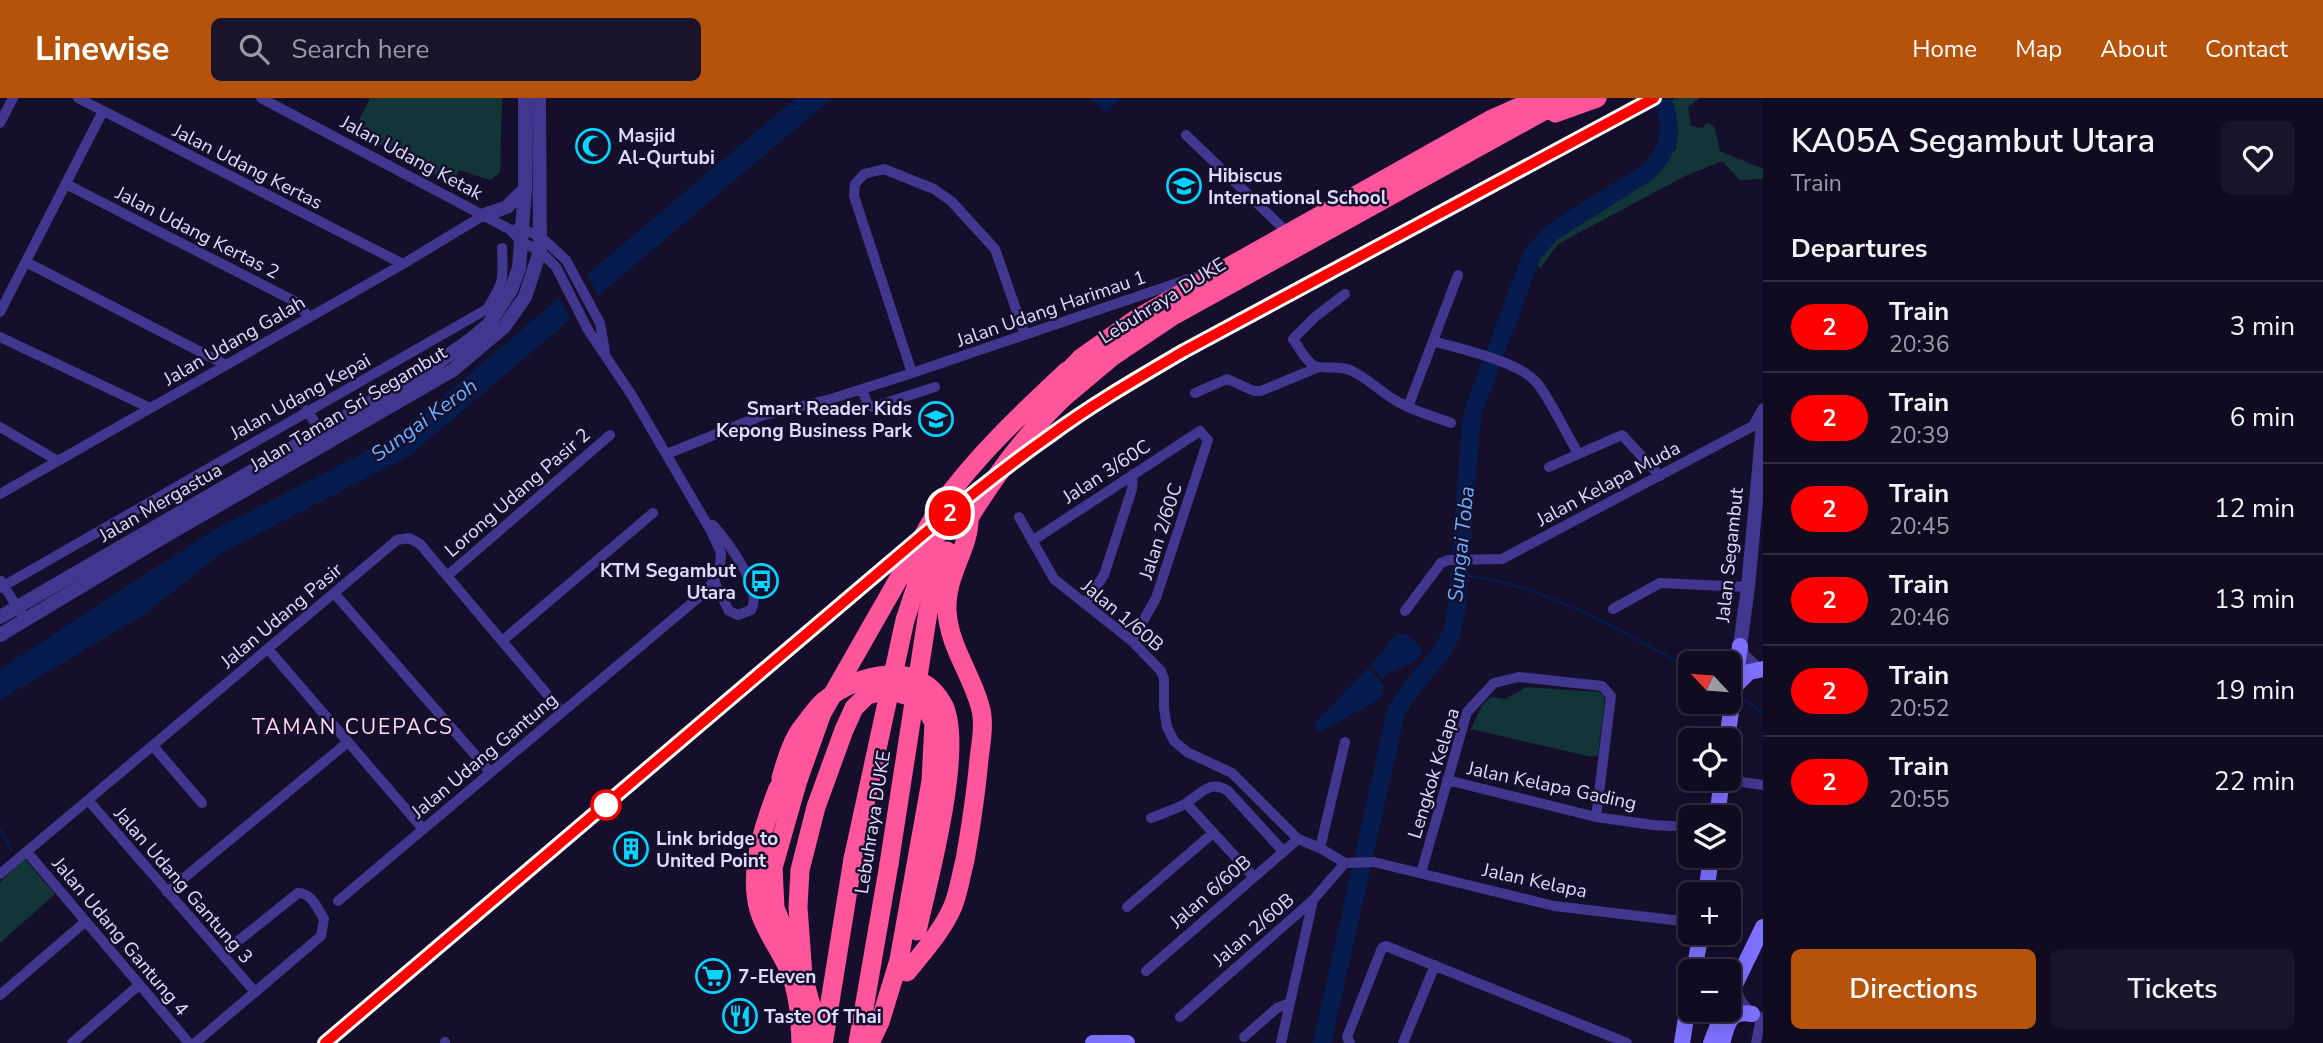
<!DOCTYPE html>
<html lang="en">
<head>
<meta charset="utf-8">
<style>
  body { margin:0; font-family:"Nunito Sans",sans-serif; background:#19142a; color:#f1f3f6; height:100vh; display:flex; flex-direction:column; font-size:26px; white-space:nowrap }
  * { box-sizing:border-box; margin:0 }
  p { font-size:23px; color:#9c9ba5 }
  .icon { flex:none; width:38px; height:38px; fill:none; stroke:currentColor; stroke-width:2; stroke-linecap:round; stroke-linejoin:round }
  .map { position:relative; flex:1; overflow:hidden }
  .panel { display:flex; flex-direction:column; background:#100b21; width:560px }
  .panel>* { flex:none }
  .badge { padding:0 14px; border-radius:23px; font-size:24px; line-height:46px }
  .needle { width:46px; rotate:296deg }
  .controls { position:absolute; left:1678px; top:553px; display:grid; gap:14px }
  .controls a { display:grid; place-items:center; width:63px; height:63px; border-radius:10px; background:#100b21; box-shadow:0 4px 18px #0003,0 0 0 2px #302b3f; font-size:35px }
  .map>.badge { position:absolute; translate:-50% -50%; box-shadow:0 0 0 4px #fff }
  h2 { padding:0 28px; font-size:26px; line-height:63px }
  .round { display:grid; place-items:center; flex:none; width:74px; height:74px; border-radius:10px; background:#19142a }
  .headline { display:flex; align-items:center; justify-content:space-between; height:119px; padding:0 28px }
  h1 { font-size:33px; font-weight:600; line-height:52px }
  .action { display:flex; gap:14px; margin-top:auto; padding:14px 28px }
  .action a { flex:1; height:80px; border-radius:10px; background:#b45309; color:#fff; font-size:28px; font-weight:600; line-height:80px; text-align:center }
  .action a+a { background:#19142a; color:#f1f3f6 }
  ul { padding:0; list-style:none }
  li { display:flex; align-items:center; gap:21px; height:91px; padding:0 28px; border-top:2px solid #302b3f }
  li div { flex:1 }
  li b { display:block; font-size:26px }
  li em { font-style:normal }
  li .badge { min-width:77px; font-weight:700; text-align:center }
  header { display:flex; align-items:center; gap:42px; box-sizing:border-box; height:98px; padding:0 35px; background:#b45309; color:#fff }
  header strong { font-size:33px }
  nav { display:flex; gap:38px; margin-inline-start:auto; font-size:24px }
  .search { width:490px; height:63px; background:#19142a; display:flex; align-items:center; gap:18px; box-sizing:border-box; padding:0 24px; border-radius:10px; color:#9c9ba5; font-size:26px }
  main { display:flex; flex:1; min-height:0 }
  .map>svg:first-child { display:block }
</style>
</head>
<body>
<header>
<strong>Linewise</strong>
<div class="search"><svg class="icon" aria-label="search" viewBox="0 0 24 24"><circle cx="10" cy="10" r="6"/><path d="M15 15l6 6"/></svg>Search here</div>
<nav><a>Home</a><a>Map</a><a>About</a><a>Contact</a></nav>
</header>
<main>
<div class="map">
<svg width="1763" height="945" viewBox="0 0 1763 945">
  <rect width="100%" height="100%" fill="#160f2c"/>
  <path fill="#123537" d="M 370,0 L 502,0 L 500,75 L 490,82 L 459,72 L 453,87 L 354,32 Z
    M 1676,0 L 1700,0 L 1688,9 L 1691,28 L 1703,30 L 1706,25 L 1714,28 L 1720,53 L 1763,71 L 1763,81 L 1740,82 L 1722,63 L 1685,78 L 1558,146 L 1540,171 L 1536,161 L 1556,136 L 1647,82 L 1676,51 L 1677,30 L 1672,2 Z
    M 1194,75 L 1202,82 L 1179,106 L 1171,98 Z
    M 1526,589 L 1599,594 L 1605,599 L 1598,658 L 1588,658 L 1471,631 L 1482,607 L 1491,599 L 1506,601 Z
    M 25,761 L 55,796 L 0,845 L 0,784 Z"/>
  <path fill="#071c4e" d="M 796,0 L 832,0 L 409,358 L 223,454 L 142,518 L 0,602 L 0,571 L 212,433 L 396,338 Z
    M 1089,0 L 1121,0 L 1106,14 Z
    M 1405,536 L 1413,541 L 1423,554 L 1415,563 L 1387,576 L 1384,581 L 1371,567 L 1396,537 Z
    M 1370,571 L 1384,587 L 1380,601 L 1320,634 L 1314,628 L 1315,625 L 1366,572 Z"/>
  <path fill="#160f2c" d="M 586,175 L 600,200 L 572,224 L 559,198 Z"/>
  <g fill="none" stroke-linecap="round" stroke-linejoin="round">
    <path stroke="#071c4e" stroke-width="2.5" d="M 1460,477 C 1544,485 1617,532 1690,570
      M 1741,600 L 1763,615
      M 0,730 L 11,751"/>
    <path stroke="#071c4e" stroke-width="18" d="M 1322,945 L 1396,614 L 1407,596 L 1442,553 L 1451,537 L 1457,508 L 1471,326 L 1475,308 L 1532,157 L 1551,135 L 1648,74 C 1671,51 1674,31 1662,0"/>
    <path stroke="#41378e" stroke-width="10" d="M 78,0 L 403,166
      M 261,0 L 509,131 L 522,144 L 540,153 L 556,169 L 588,232 L 631,296 L 711,433 L 721,455 L 720,467 L 714,483 L 705,494 L 338,803
      M 0,25 L 13,0
      M 1186,37 L 1285,132
      M 66,86 L 298,205 L 309,220
      M 516,131 L 523,131 L 541,139 L 566,162 L 600,225 L 605,254
      M 26,164 L 226,267
      M 1345,196 L 1315,219 L 1293,241 C 1298,248 1305,262 1313,267 C 1320,272 1337,267 1350,272 C 1368,280 1379,293 1395,302 C 1412,313 1433,318 1451,325
      M 0,214 L 103,13
      M 0,239 L 150,310
      M 1433,243 C 1460,251 1519,263 1537,285 C 1552,304 1565,334 1578,355
      M 912,275 L 854,98 L 855,86 L 864,76 L 884,71 L 934,91 L 951,103 L 995,151 L 1025,237
      M 862,291 L 867,305 L 873,309 L 935,289
      M 1195,295 L 1227,281 L 1254,293 L 1261,293 L 1319,269
      M 1408,309 L 1458,177
      M 307,312 L 320,333
      M 1757,328 L 1753,328 L 1763,310
      M 0,329 L 58,363
      M 667,356 L 761,318 L 831,301 L 912,275 L 1195,179
      M 1549,369 L 1622,337 L 1660,378
      M 0,396 L 403,166 L 484,117
      M 1019,419 L 1054,481 L 1132,543 L 1161,573 L 1164,581 L 1164,610 L 1167,629 L 1174,643 L 1187,654 L 1232,675 L 1298,741 L 1320,750 L 1345,765 L 1374,764 L 1554,808 L 1690,824
      M 713,427 C 727,443 764,491 751,512 L 738,517 L 729,513 L 714,483
      M 1032,443 L 1200,333 L 1208,342 L 1156,500 L 1132,543
      M 447,478 L 610,337
      M 1,483 L 25,522
      M 0,490 L 487,211 C 505,182 503,182 502,150
      M 334,495 L 490,674
      M 1085,506 L 1104,477 L 1132,391 L 1133,376
      M 1613,511 L 1660,485 L 1748,489
      M 1405,513 L 1441,465 L 1449,462 L 1502,461 L 1753,328
      M 502,543 L 653,415
      M 268,551 L 423,731
      M 153,648 L 202,705
      M 1722,681 L 1763,687
      M 1447,682 L 1596,719 L 1653,727 L 1690,729
      M 88,702 L 255,894
      M 1186,705 L 1254,779
      M 1151,720 C 1162,716 1173,712 1183,707 C 1199,698 1210,680 1228,693 L 1283,753
      M 1320,750 L 1345,644
      M 27,754 L 189,945
      M 1421,775 L 1467,614 L 1494,585 L 1519,579 L 1602,588 L 1611,598 L 1596,719
      M 0,776 L 397,442 L 409,440 L 420,446 L 562,614
      M 167,794 L 348,644
      M 1127,809 L 1213,735
      M 1146,873 L 1298,741
      M 1736,885 C 1737,903 1747,913 1763,921
      M 0,897 L 85,824
      M 1180,919 L 1313,802 L 1345,765
      M 1244,939 L 1277,910 L 1290,905
      M 72,945 L 139,887
      M 195,945 L 321,838 L 324,821 C 317,810 312,795 298,795 L 222,856
      M 445,945 L 445,944
      M 1281,945 L 1313,802
      M 1350,945 L 1347,939 L 1382,850 L 1386,848 L 1627,945
      M 1403,945 L 1435,867
      M 1756,945 L 1761,920"/>
    <path stroke="#41378e" stroke-width="14" d="M 484,117 L 507,109 L 525,91
      M 0,519 L 430,270 L 470,242 L 489,226 L 511,192 L 519,170 L 525,91 L 525,0
      M 0,537 L 165,438 L 453,272 L 504,229 L 525,199 L 540,153 L 539,0
      M 1757,571 L 1743,558 L 1740,548 L 1748,489 L 1763,328"/>
    <path stroke="#7f71ff" stroke-width="16" d="M 1734,589 L 1749,574 L 1763,571
      M 1727,642 L 1740,548
      M 1717,719 L 1722,681
      M 1706,796 L 1711,758
      M 1694,873 L 1701,835
      M 1729,899 L 1763,829
      M 1093,945 L 1127,945
      M 1682,945 L 1690,895
      M 1711,945 L 1724,912
      M 1722,945 C 1728,926 1728,912 1752,916"/>
    <path stroke="#ff559b" stroke-width="19" d="M 1555,15 L 1597,0
      M 1056,286 L 1081,260 L 1136,221 L 1490,22 L 1539,0
      M 1063,300 L 1113,258 L 1171,219 L 1567,0
      M 928,514 L 936,482 L 947,453
      M 781,680 C 786,663 792,641 804,627 C 810,619 817,609 824,603 C 858,575 920,560 944,608 C 964,652 928,784 917,833
      M 798,682 L 773,770 L 775,810 L 803,878 L 815,922 L 818,945
      M 778,690 C 764,727 748,772 759,812 C 765,833 779,850 788,870 C 799,893 800,921 801,945
      M 907,874 C 923,854 943,832 953,808 C 959,793 961,777 965,762 C 971,728 976,695 979,661 C 981,645 985,624 980,608 C 971,575 949,548 947,513 C 945,477 970,450 969,420
      M 803,878 L 798,809 L 800,772 L 816,709 L 844,632 L 854,610 L 867,597 L 888,592 L 915,600 L 926,610 L 934,625 L 931,683 L 899,862 L 880,924 L 870,945
      M 824,941 L 853,761
      M 858,945 L 889,766"/>
    <g stroke="#06d4ff" stroke-width="5">
      <path id="rail" d="M 325,945 L 944,419 C 1020,356 1099,303 1184,253 L 1654,0"/>
    </g>
    <use href="#rail" stroke="#160f2c" stroke-width="2.5" stroke-dasharray="8" stroke-linecap="butt"/>
    <path stroke="#ff559b" stroke-width="19" d="M 969,420 C 996,376 1026,336 1063,300
      M 798,682 L 822,615 L 939,410 C 975,359 1021,316 1067,273
      M 853,761 L 905,522 L 923,468 L 937,437
      M 889,766 L 928,514"/>
  </g>
  <g fill="none" stroke-linecap="round" stroke-linejoin="round">
    <g stroke="#fff" stroke-width="16">
      <path id="line" d="M 325,945 L 925,435 C 965,402 1005,369 1048,339 C 1091,307 1138,280 1184,253 L 1654,0"/>
    </g>
    <use href="#line" stroke="#f00" stroke-width="10"/>
  </g>
  <defs>
    <g id="mosque-ring" transform="scale(1.75)"><circle r="9.5" fill="#160f2c" stroke="#06d4ff" stroke-width="1.5"/><path d="M3.5-4.9A6 6 0 1 0 3.5 4.9A5 5 0 1 1 3.5-4.9Z" fill="#06d4ff"/></g>
    <g id="school-ring" transform="scale(1.75)"><circle r="9.5" fill="#160f2c" stroke="#06d4ff" stroke-width="1.5"/><path d="M0-5L7-2L0 1L-7-2ZM-4 1L0 2.5L4 1V4Q0 6-4 4Z" fill="#06d4ff"/></g>
    <g id="bus-ring" transform="scale(1.75)"><circle r="9.5" fill="#160f2c" stroke="#06d4ff" stroke-width="1.5"/><path d="M-5-6H5V4H4V6H2V4H-2V6H-4V4H-5ZM-3.5-4V0h7V-4ZM-3.5 1.2v1.5H-2V1.2ZM2 1.2v1.5H3.5V1.2Z" fill="#06d4ff"/></g>
    <g id="building-ring" transform="scale(1.75)"><circle r="9.5" fill="#160f2c" stroke="#06d4ff" stroke-width="1.5"/><path d="M-4-6H4V6H1V3H-1V6H-4ZM-2.5-4.3h1.7v1.8h-1.7ZM.8-4.3h1.7v1.8H.8ZM-2.5-1h1.7V.8h-1.7ZM.8-1h1.7V.8H.8Z" fill="#06d4ff"/></g>
    <g id="supermarket-ring" transform="scale(1.75)"><circle r="9.5" fill="#160f2c" stroke="#06d4ff" stroke-width="1.5"/><path d="M-6-5.5h2.5l.6 2H6L4.5 2H-2.5L-4.4-4H-6ZM-1.5 3.2a1.3 1.3 0 1 0 .1 0ZM3 3.2a1.3 1.3 0 1 0 .1 0Z" fill="#06d4ff"/></g>
    <g id="restaurant-ring" transform="scale(1.75)"><circle r="9.5" fill="#160f2c" stroke="#06d4ff" stroke-width="1.5"/><path d="M-5-6h1v4h1v-4h1v4h1v-4h1v5L-1.5 .5V6h-2V.5L-5-1ZM5-6V6H3V1.5H1.5Q1.5-4 5-6Z" fill="#06d4ff"/></g>
  </defs>
  <g fill-rule="evenodd">
    <use href="#mosque-ring" x="593" y="48"/>
    <use href="#school-ring" x="1184" y="88"/>
    <use href="#school-ring" x="936" y="321"/>
    <use href="#bus-ring" x="761" y="483"/>
    <use href="#building-ring" x="631" y="751"/>
    <use href="#supermarket-ring" x="713" y="878"/>
    <use href="#restaurant-ring" x="740" y="918"/>
  </g>
  <circle fill="#fff" stroke="#f00" stroke-width="3.5" cx="606" cy="707" r="14"/>
  <g text-anchor="middle" stroke-width="5" stroke-linejoin="round" paint-order="stroke">
    <g font-size="19" font-weight="bold" fill="#e1daff" stroke="#160f2c" text-anchor="start">
      <text x="618" y="44">Masjid<tspan x="618" dy="22">Al-Qurtubi</tspan></text>
      <text x="1208" y="84">Hibiscus<tspan x="1208" dy="22">International School</tspan></text>
      <text x="912" y="317" text-anchor="end">Smart Reader Kids<tspan x="912" dy="22">Kepong Business Park</tspan></text>
      <text x="736" y="479" text-anchor="end">KTM Segambut<tspan x="736" dy="22">Utara</tspan></text>
      <text x="656" y="747">Link bridge to<tspan x="656" dy="22">United Point</tspan></text>
      <text x="738" y="885">7-Eleven</text>
      <text x="764" y="925">Taste Of Thai</text>
    </g>
    <g font-size="19" fill="#e1daff" stroke="#160f2c">
      <text transform="translate(412 59) rotate(28)" y="7">Jalan Udang Ketak</text>
      <text transform="translate(248 68) rotate(27)" y="7">Jalan Udang Kertas</text>
      <text transform="translate(198 134) rotate(27)" y="7">Jalan Udang Kertas 2</text>
      <text transform="translate(1162 202) rotate(-32)" y="7">Lebuhraya DUKE</text>
      <text transform="translate(1051 210) rotate(-19)" y="7">Jalan Udang Harimau 1</text>
      <text transform="translate(234 242) rotate(-30)" y="7">Jalan Udang Galah</text>
      <text transform="translate(300 298) rotate(-29)" y="7">Jalan Udang Kepai</text>
      <text transform="translate(348 310) rotate(-31)" y="7">Jalan Taman Sri Segambut</text>
      <text transform="translate(1106 373) rotate(-33)" y="7">Jalan 3/60C</text>
      <text transform="translate(1608 385) rotate(-28)" y="7">Jalan Kelapa Muda</text>
      <text transform="translate(517 394) rotate(-41)" y="7">Lorong Udang Pasir 2</text>
      <text transform="translate(160 404) rotate(-30)" y="7">Jalan Mergastua</text>
      <text transform="translate(1160 433) rotate(-72)" y="7">Jalan 2/60C</text>
      <text transform="translate(1729 457) rotate(-84)" y="7">Jalan Segambut</text>
      <text transform="translate(281 517) rotate(-40)" y="7">Jalan Udang Pasir</text>
      <text transform="translate(1123 517) rotate(40)" y="7">Jalan 1/60B</text>
      <text transform="translate(484 657) rotate(-40)" y="7">Jalan Udang Gantung</text>
      <text transform="translate(1433 675) rotate(-73)" y="7">Lengkok Kelapa</text>
      <text transform="translate(1552 687) rotate(12)" y="7">Jalan Kelapa Gading</text>
      <text transform="translate(872 724) rotate(-81)" y="7">Lebuhraya DUKE</text>
      <text transform="translate(1535 782) rotate(12)" y="7">Jalan Kelapa</text>
      <text transform="translate(184 787) rotate(49)" y="7">Jalan Udang Gantung 3</text>
      <text transform="translate(1210 793) rotate(-41)" y="7">Jalan 6/60B</text>
      <text transform="translate(1253 831) rotate(-41)" y="7">Jalan 2/60B</text>
      <text transform="translate(121 838) rotate(50)" y="7">Jalan Udang Gantung 4</text>
    </g>
    <g font-size="21" font-style="italic" fill="#68afff" stroke="#160f2c">
      <text transform="translate(424 322) rotate(-36)" y="7">Sungai Keroh</text>
      <text transform="translate(1461 446) rotate(-84)" y="7">Sungai Toba</text>
    </g>
    <g font-size="21" letter-spacing="2" fill="#ffdcf0" stroke="#160f2c">
      <text x="353" y="636">TAMAN CUEPACS</text>
    </g>
  </g>
</svg>
<div class="controls">
<a><svg class="needle" viewBox="-14 -14 28 28"><path d="M0-13l5 13h-10z" fill="#e53935"/><path d="M0 13l5-13h-10z" fill="#9c9ba5"/></svg></a>
<a><svg class="icon" aria-label="locate" viewBox="0 0 24 24"><circle cx="12" cy="12" r="6"/><path d="M12 2v4M12 18v4M2 12h4M18 12h4"/></svg></a>
<a><svg class="icon" aria-label="layers" viewBox="0 0 24 24"><path d="M12 4l9 5-9 5-9-5zM3 14l9 5 9-5"/></svg></a>
<a>+</a>
<a>−</a>
</div>
<b class="badge" style="left:950px;top:415px;background:#f00;color:#fff">2</b>
</div>
<section class="panel">
<div class="headline"><div><h1>KA05A Segambut Utara</h1><p>Train</p></div><a class="round"><svg class="icon" aria-label="heart" viewBox="0 0 24 24"><path d="M12 20l-8-8c-3-5 5-10 8-4 3-6 11-1 8 4z"/></svg></a></div>
<h2>Departures</h2>
<ul>
<li><span class="badge" style="background:#f00;color:#fff">2</span><div><b>Train</b><p>20:36</p></div><em>3 min</em></li>
<li><span class="badge" style="background:#f00;color:#fff">2</span><div><b>Train</b><p>20:39</p></div><em>6 min</em></li>
<li><span class="badge" style="background:#f00;color:#fff">2</span><div><b>Train</b><p>20:45</p></div><em>12 min</em></li>
<li><span class="badge" style="background:#f00;color:#fff">2</span><div><b>Train</b><p>20:46</p></div><em>13 min</em></li>
<li><span class="badge" style="background:#f00;color:#fff">2</span><div><b>Train</b><p>20:52</p></div><em>19 min</em></li>
<li><span class="badge" style="background:#f00;color:#fff">2</span><div><b>Train</b><p>20:55</p></div><em>22 min</em></li>
</ul>
<div class="action"><a>Directions</a><a>Tickets</a></div>
</section>
</main>
</body>
</html>
